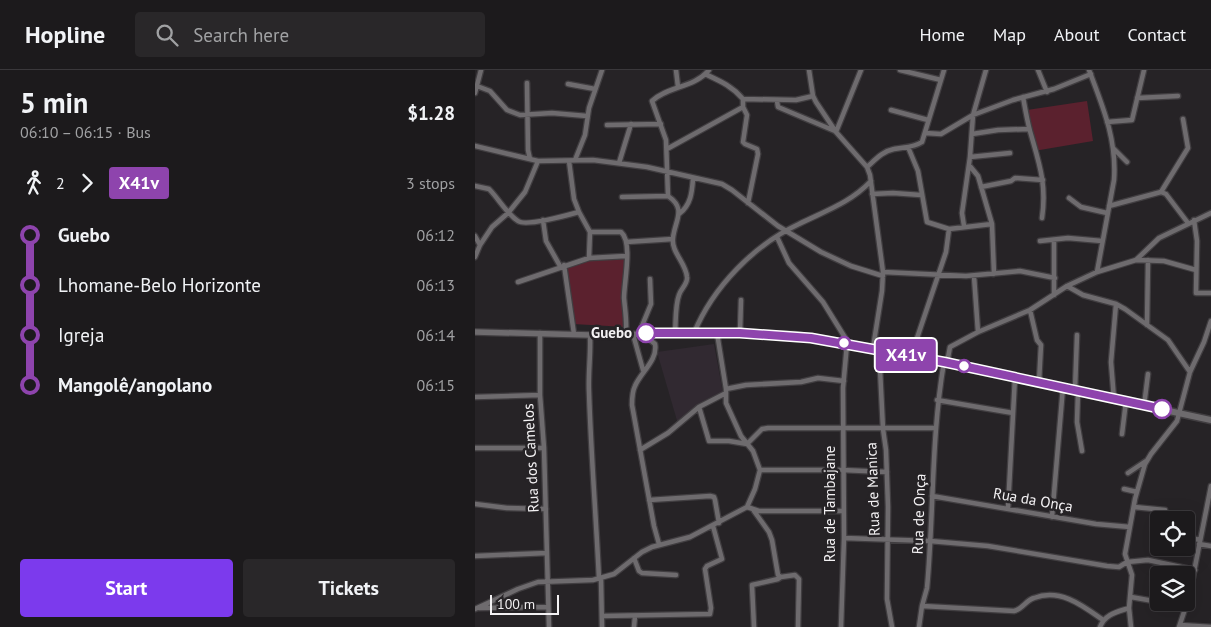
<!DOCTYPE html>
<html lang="en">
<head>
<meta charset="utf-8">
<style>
  body { margin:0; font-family:"PT Sans",sans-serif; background:#292729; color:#f1f3f6; height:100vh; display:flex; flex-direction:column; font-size:19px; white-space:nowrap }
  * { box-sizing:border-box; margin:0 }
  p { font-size:16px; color:#a0a1a3 }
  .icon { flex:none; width:28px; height:28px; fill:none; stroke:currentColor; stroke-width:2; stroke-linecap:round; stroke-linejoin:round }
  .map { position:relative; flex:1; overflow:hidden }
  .sheet { display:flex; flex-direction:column; background:#1c1a1c; width:475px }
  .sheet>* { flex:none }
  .badge { padding:0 10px; border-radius:4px; font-size:18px; line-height:32px }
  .controls { position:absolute; left:675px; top:441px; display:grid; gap:10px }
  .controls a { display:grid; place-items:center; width:45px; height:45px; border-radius:5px; background:#1c1a1c; box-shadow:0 5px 20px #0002,0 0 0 1px #3a383b; font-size:25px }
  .scale { position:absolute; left:15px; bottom:12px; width:69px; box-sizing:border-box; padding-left:5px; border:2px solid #f3f1f3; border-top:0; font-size:14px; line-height:18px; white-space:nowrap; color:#f3f1f3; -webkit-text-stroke:4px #262326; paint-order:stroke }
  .map>.badge { position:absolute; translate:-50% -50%; box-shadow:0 0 0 2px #fff }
  .legs { display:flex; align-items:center; gap:8px; height:55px; padding:0 20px; font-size:16px }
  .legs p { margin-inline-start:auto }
  .overview { display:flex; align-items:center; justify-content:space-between; height:85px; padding:0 20px }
  h1 { font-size:28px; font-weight:700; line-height:38px }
  .primary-button { display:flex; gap:10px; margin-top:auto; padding:10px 20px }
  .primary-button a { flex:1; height:58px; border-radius:5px; background:#7c3aed; color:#fff; font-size:20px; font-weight:700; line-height:58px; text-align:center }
  .primary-button a+a { background:#292729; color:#f1f3f6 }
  ul { padding:0 20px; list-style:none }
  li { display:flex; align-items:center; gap:18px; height:50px; font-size:19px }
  li i { display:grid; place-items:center; width:8px; height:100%; margin:0 6px; background:currentColor }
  li i::after { content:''; width:12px; height:12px; margin:-6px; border:4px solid; border-radius:50%; background:#1c1a1c }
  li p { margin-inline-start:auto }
  li:first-child i { background:linear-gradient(#0000 50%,currentColor 0) }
  li:last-child i { background:linear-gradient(currentColor 50%,#0000 0) }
  header { display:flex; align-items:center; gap:30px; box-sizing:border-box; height:70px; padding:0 25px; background:#1c1a1c; border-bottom:1px solid #3a383b }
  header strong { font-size:24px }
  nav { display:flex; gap:28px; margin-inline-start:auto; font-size:18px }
  .search { width:350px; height:45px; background:#292729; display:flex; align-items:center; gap:12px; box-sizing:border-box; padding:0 18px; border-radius:5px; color:#a0a1a3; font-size:19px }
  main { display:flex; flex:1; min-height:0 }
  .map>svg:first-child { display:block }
</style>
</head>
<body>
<header>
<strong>Hopline</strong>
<div class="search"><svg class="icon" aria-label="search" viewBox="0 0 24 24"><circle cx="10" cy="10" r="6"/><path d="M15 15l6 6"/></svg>Search here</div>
<nav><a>Home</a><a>Map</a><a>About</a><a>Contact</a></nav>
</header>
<main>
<section class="sheet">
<div class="overview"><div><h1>5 min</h1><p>06:10 – 06:15 · Bus</p></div><b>$1.28</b></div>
<div class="legs"><svg class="icon" aria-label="walk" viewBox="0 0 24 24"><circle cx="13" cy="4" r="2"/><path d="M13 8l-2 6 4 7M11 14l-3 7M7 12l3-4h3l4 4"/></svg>2<svg class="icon" aria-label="forward" viewBox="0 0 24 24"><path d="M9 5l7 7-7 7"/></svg><b class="badge" style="background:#8e44ad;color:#fff">X41v</b><p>3 stops</p></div>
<ul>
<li><i style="color:#8e44ad"></i><b>Guebo</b><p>06:12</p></li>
<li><i style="color:#8e44ad"></i><span>Lhomane-Belo Horizonte</span><p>06:13</p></li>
<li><i style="color:#8e44ad"></i><span>Igreja</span><p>06:14</p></li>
<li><i style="color:#8e44ad"></i><b>Mangolê/angolano</b><p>06:15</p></li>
</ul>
<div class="primary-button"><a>Start</a><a>Tickets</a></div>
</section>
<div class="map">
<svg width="736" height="557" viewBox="0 0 736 557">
  <rect width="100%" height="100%" fill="#262326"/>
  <path fill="#312931" d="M 239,274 L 248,323 L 213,342 L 203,354 L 182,282 Z"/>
  <path fill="#5b212e" d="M 612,31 L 618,71 L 559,81 L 552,40 Z
    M 149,188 L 151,189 L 151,257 L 98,254 L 90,198 L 115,189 Z"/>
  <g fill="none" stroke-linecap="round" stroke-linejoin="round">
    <g stroke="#413e41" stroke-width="7">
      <path id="minor" d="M 201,0 L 203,17
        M 334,0 L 338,26 L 341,32 L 361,62 L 392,97 L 395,105 L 408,202 L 407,221 L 398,278
        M 425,0 L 466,10
        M 563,0 L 572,22
        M 230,4 C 245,11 257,16 268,29 L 268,37 L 272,45 L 268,72 L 270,74 L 282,79 L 283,84 L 273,133
        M 52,13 L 53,80 L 55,89
        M 93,14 L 120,19
        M 2,16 L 15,21 L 32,40 L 45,45 L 77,43 L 112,46
        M 0,23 L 6,0
        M 548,27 C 550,38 552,50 555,61 C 564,93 572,114 567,148
        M 662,28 L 703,26
        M 268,29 L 321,30 L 338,26
        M 302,31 L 303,37 L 360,61
        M 416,40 L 453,50
        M 632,52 L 657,50 L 669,0
        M 132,55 L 186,54
        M 361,62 L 386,0
        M 450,63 L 466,64 L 498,45 L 538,30 L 579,19 L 616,4
        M 497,64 L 523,60 L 554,59
        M 0,76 L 63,91 L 118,90 L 172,97 L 247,114 L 257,120 L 303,156 L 346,182 L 376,196 L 408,206
        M 433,77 L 443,101 L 452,152 L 474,159 L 517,154
        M 192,79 L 268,37
        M 639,79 L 652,92
        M 495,87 L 535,83
        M 100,90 L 110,65 L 114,38 L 127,0
        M 94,91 L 99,129 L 104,142 L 115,162 L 114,188
        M 144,93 L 156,54
        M 494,95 L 503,106 L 517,154 L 519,204
        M 392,97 C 400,90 408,81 419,79 C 428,77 438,78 447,72 L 469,0
        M 0,116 L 14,119 C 24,129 31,143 43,151 C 51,157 93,145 104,142
        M 506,117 L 536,111 L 540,108 L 568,110
        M 686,122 L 713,78 L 708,49
        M 397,124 L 418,123 L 446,125
        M 147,127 L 193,126
        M 594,128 L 606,137 L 632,143
        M 634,136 L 686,122 L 691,124 L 713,153
        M 204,144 C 216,135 217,122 218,109
        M 68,150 L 71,171 L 85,196
        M 719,150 L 722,171 L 721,223 L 736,223
        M 489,156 L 487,143 L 495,87 L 498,45 L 511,0
        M 115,162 L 146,162 C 158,172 149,212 149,228 C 150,240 152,251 151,264
        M 0,166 L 5,175
        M 302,167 L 314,193 L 348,232 L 374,274
        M 579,170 L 579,225
        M 565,171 L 593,168 L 627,171
        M 151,172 L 198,169
        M 0,187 L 5,175 L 17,157 L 33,143 L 50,122 L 63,91
        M 661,190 L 689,191 L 721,200
        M 89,195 L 99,264
        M 408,202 L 491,206 L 545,201 L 580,208
        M 622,202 L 661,190 L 684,168 L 736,143
        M 499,206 L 503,262
        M 43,212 L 114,188 L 151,186
        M 592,216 L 608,225 L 641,234 L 650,239 L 693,270 L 715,302
        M 555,240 L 562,270 L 566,275 L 564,312
        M 672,255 L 673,190
        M 65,263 L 65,325 L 69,378 L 74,557
        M 164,263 L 176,234 L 175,209
        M 200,263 C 201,251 200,236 204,225 C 206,218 213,214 212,207 C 211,193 196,182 198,168 C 200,150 212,139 193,126 L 191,70 L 177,31 C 193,16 219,18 234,0
        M 219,263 C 238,217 279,175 324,154 C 350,141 375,133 396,111
        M 265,263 L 266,230
        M 158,264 L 168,300
        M 115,265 C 116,284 113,303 114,322 C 116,384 121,446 124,509
        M 173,268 L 180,274 C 183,290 166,302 160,316 C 157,322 157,329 157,335 L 179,456 L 184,474
        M 404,279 L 408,359 L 411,380 L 413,437 L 412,529 L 417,557
        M 436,286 L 471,182 L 474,159
        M 472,293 L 475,277 L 503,262 L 555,240 L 592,216 L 622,202 L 639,110 C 642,70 628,37 614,0
        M 251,319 L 271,315 L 326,312 L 343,308 L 369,311
        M 600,320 L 602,265
        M 603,321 L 602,352 L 607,381
        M 0,327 L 65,325
        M 639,329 L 636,292 L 641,234
        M 462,330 L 538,343
        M 669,336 L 673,304
        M 224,337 L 234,371 L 254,371 L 272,374 L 287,359 L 293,358 L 460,358
        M 647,364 L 651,331
        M 0,378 L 69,378
        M 165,380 L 193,363 L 224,337 L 251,323
        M 285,400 L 367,400 L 412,402
        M 653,403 L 671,391
        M 649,419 L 662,422
        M 457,426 L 621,454 L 655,457
        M 174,430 L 235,426 L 239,427 L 240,430 L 244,453
        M 0,434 L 32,438 L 71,439
        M 272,437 L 284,441 L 367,441
        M 659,437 L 690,440
        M 533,438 L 540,307
        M 279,441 L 294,462 L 297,470 L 303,505 L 306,507 L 320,505 L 324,509 L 323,557
        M 577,447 L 588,317
        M 711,467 L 725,470
        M 369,468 L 455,471 L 513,476 L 632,496 L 644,497 L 652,492 L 673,490 L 720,500
        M 724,474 L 736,476
        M 0,486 L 72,483
        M 159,488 L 164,501 L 167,503 L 201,505
        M 126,508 L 127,557
        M 656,527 L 684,532
        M 687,532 L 711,538
        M 447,536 L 539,541 C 548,539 551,530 559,528 C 585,518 607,535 628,550
        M 4,538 L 73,537
        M 0,539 L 43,519 L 63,512 L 118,510 L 139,504 L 167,482 L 177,477 L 215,467 L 272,437 L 280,419 L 285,400 L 278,381 L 266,366 L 251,333 L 251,319 L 242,263
        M 127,546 L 235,544 L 236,538 L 230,499 L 232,496 L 247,489 L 238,456
        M 705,555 L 736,557
        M 159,557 L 160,546
        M 279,557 L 277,515 L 303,509 L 306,507
        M 366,557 L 369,468 L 368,318 L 372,274
        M 444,557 L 447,536 L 452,518 C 459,442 456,368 469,292
        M 625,557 C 630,544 642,542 654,538
        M 656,557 L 654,538 L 657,505 L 650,484 L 660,429 L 670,394 L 676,384 L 702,351 L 715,302 L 729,272 L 736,251
        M 704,557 L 714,527 L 736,416"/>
    </g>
    <g stroke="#413e41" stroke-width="8">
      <path id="tertiary" d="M 0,262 L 115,265 L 242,263
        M 381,275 L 491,297"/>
    </g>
    <g stroke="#413e41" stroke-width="9">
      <path id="secondary" d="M 242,263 L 319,265 L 381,275
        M 491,297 L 736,350"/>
    </g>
    <use href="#minor" stroke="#6e6b6e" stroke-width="4.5"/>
    <use href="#tertiary" stroke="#6e6b6e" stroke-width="5.5"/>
    <use href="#secondary" stroke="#6e6b6e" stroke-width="6"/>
  </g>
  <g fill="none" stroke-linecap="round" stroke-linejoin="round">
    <g stroke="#fff" stroke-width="11">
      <path id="line-1" d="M 171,263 L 265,263 L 336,268 L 469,292 L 687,339"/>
    </g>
    <use href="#line-1" stroke="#8e44ad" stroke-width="8"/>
  </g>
  <g fill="#fff" stroke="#8e44ad" stroke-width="2.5">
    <circle cx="171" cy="263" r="9"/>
    <circle cx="369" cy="273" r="6"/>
    <circle cx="489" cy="296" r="6"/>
    <circle cx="687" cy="339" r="9"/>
  </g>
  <g text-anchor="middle" stroke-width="5" stroke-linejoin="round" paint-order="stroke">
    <g font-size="15" font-weight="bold" fill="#f3f1f3" stroke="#262326" text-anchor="end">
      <text x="157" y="268">Guebo</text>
    </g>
    <g font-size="15" fill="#f3f1f3" stroke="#262326">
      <text transform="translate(56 388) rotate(-93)" y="5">Rua dos Camelos</text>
      <text transform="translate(398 419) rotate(-92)" y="5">Rua de Manica</text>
      <text transform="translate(558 430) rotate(10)" y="5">Rua da Onça</text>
      <text transform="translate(355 434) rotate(-90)" y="5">Rua de Tambajane</text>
      <text transform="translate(444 444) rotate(-88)" y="5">Rua de Onça</text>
    </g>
  </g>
</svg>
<div class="controls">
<a><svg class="icon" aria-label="locate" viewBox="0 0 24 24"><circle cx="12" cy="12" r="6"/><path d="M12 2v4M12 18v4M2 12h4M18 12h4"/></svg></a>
<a><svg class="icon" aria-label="layers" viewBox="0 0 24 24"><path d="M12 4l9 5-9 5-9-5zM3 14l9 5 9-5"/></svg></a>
</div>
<div class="scale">100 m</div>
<b class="badge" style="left:431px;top:285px;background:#8e44ad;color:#fff">X41v</b>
</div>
</main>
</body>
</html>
